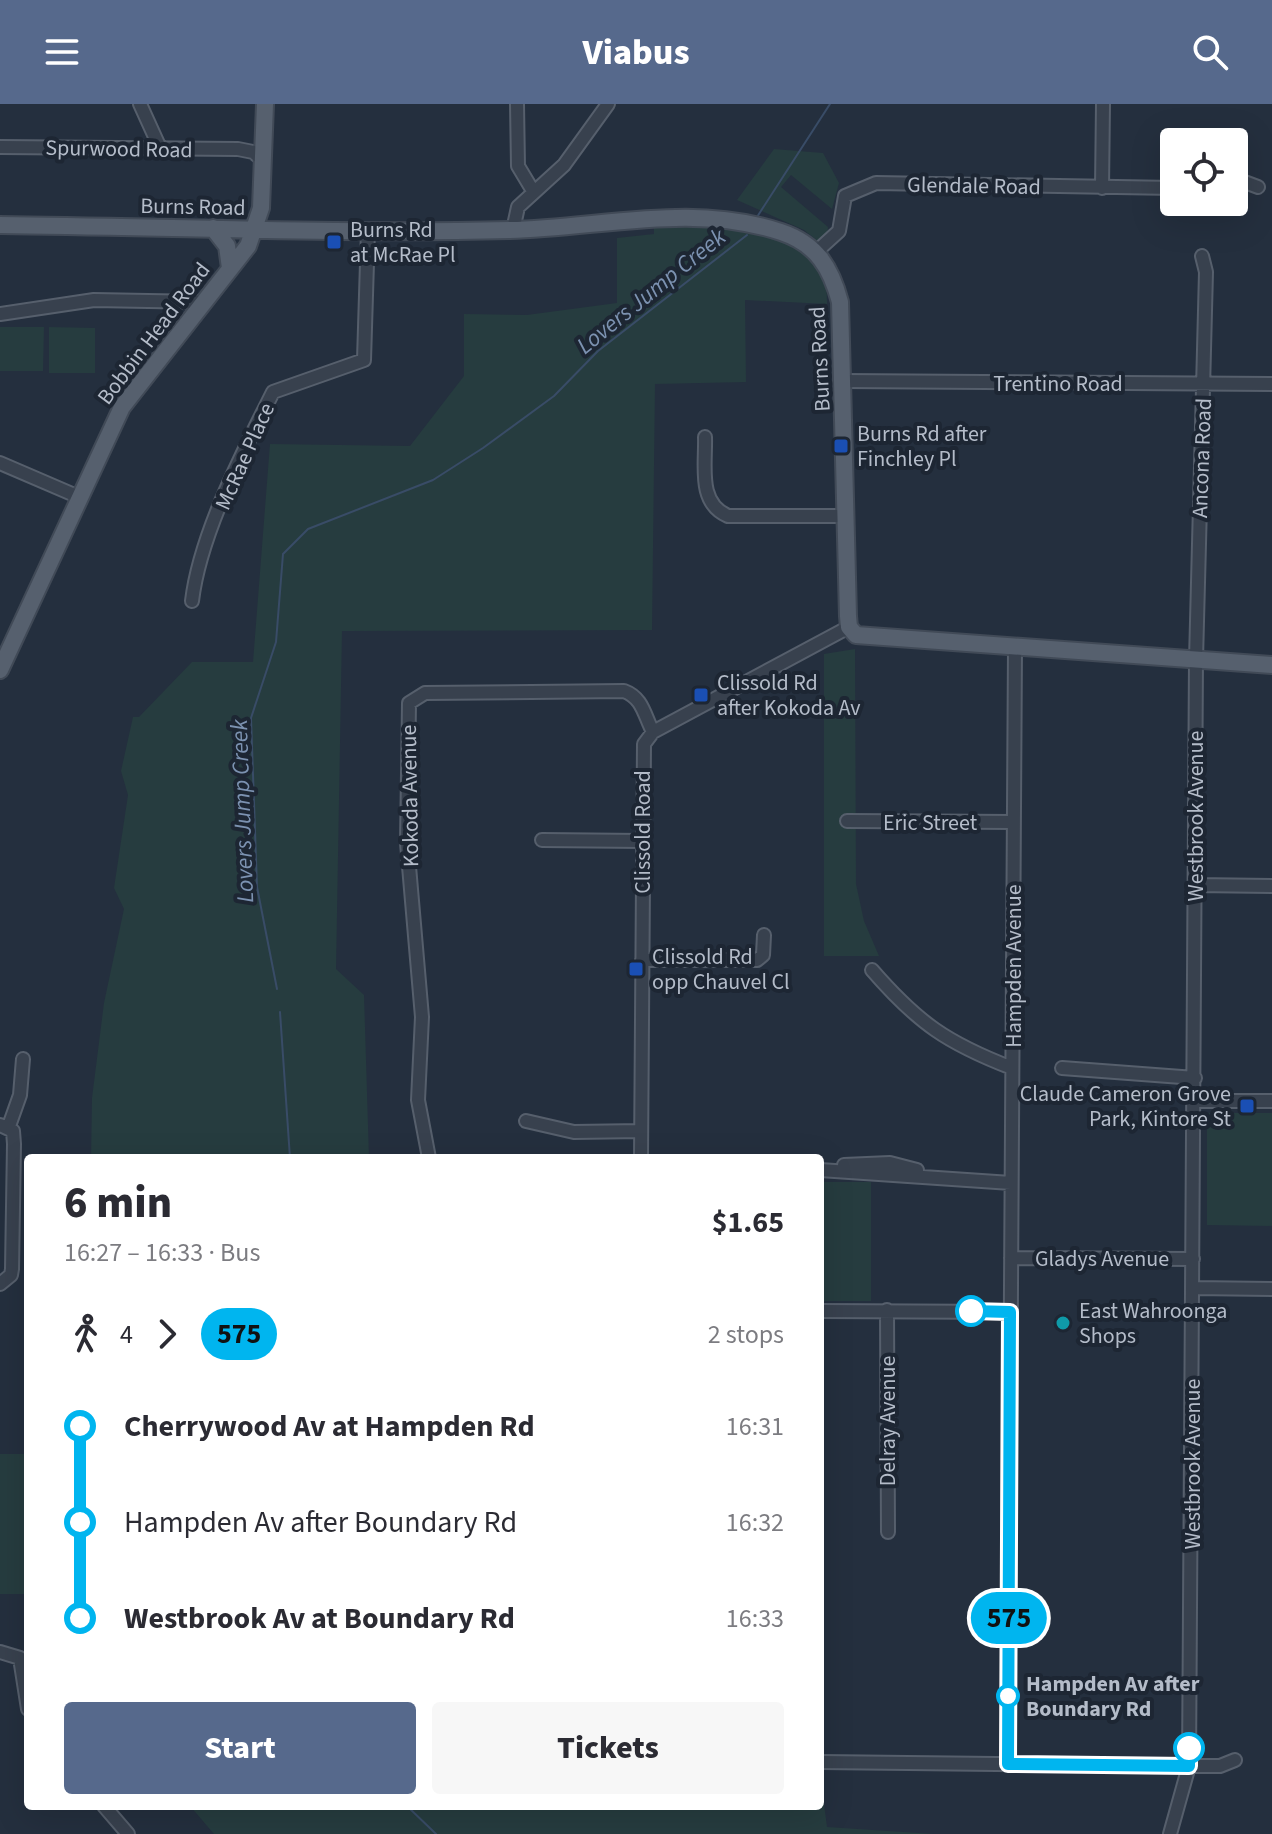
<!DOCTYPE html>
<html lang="en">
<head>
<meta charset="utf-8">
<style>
  body { margin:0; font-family:"Source Sans 3",sans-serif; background:#f7f7f7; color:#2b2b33; height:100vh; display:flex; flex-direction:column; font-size:30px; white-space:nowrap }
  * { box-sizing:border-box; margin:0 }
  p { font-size:26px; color:#7c7c81 }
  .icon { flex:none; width:44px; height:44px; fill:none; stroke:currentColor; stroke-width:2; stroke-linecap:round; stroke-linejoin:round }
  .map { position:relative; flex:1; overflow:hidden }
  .drawer { position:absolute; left:24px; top:1050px; width:800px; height:656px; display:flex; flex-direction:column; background:#fff; border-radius:8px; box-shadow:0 8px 32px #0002 }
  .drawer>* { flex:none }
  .badge { padding:0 16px; border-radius:26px; font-size:28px; line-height:52px }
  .fabs { position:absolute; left:1160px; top:24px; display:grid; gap:16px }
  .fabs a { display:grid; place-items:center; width:88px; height:88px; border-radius:8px; background:#fff; box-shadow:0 8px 32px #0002; font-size:40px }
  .map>.badge { position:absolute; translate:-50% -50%; box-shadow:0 0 0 4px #fff }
  .legs { display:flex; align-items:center; gap:12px; height:88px; padding:0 40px; font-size:26px }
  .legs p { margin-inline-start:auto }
  .summary { display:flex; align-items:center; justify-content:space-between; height:136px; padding:0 40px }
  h1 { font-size:44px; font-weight:800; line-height:60px }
  .action { display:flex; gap:16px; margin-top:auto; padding:16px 40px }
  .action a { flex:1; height:92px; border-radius:8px; background:#56698c; color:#fff; font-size:32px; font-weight:800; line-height:92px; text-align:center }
  .action a+a { background:#f7f7f7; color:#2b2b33 }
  ul { padding:0 40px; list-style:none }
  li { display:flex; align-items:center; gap:28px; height:96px; font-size:30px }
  li i { display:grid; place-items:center; width:12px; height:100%; margin:0 10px; background:currentColor }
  li i::after { content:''; width:20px; height:20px; margin:-10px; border:6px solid; border-radius:50%; background:#fff }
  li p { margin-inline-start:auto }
  li:first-child i { background:linear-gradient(#0000 50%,currentColor 0) }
  li:last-child i { background:linear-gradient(currentColor 50%,#0000 0) }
  header { display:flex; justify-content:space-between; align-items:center; height:104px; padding:0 40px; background:#56698c; color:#fff; font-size:36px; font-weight:800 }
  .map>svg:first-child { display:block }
</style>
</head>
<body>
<header><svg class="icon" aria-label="menu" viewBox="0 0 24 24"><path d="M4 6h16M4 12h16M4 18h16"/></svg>Viabus<svg class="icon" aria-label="search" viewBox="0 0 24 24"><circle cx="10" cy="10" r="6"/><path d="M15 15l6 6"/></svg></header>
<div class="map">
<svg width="1272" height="1730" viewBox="0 0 1272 1730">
  <rect width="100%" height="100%" fill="#242f3e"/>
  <path fill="#263c3f" d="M 774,45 L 823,49 L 839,79 L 832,105 L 791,71 L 781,83 L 828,123 L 827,132 L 819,138 L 804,126 L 737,96 Z
    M 726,121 C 781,132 828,131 827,200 L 745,196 L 746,278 L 655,280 L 652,526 L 342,527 L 336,865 L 364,891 L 369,1054 L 91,1054 L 92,994 L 104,899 L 124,805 L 114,784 L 128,691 L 121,667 L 133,613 L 139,613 L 192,558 L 253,558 L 270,340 L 410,342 L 464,272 L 464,210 L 527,211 L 617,199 L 617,134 L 654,130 L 654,123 Z
    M 0,223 L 44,223 L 43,267 L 0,267 Z
    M 49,223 L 95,224 L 95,269 L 49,269 Z
    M 855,545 L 856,780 L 864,817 L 879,852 L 824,852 L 824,550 Z
    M 1207,1009 L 1272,1009 L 1272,1122 L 1207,1121 Z
    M 820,1078 L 871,1078 L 871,1197 L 820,1197 Z
    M 0,1350 L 28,1350 L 28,1490 L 0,1490 Z
    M 820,1669 L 827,1723 L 934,1730 L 214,1730 L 190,1702 L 820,1702 Z"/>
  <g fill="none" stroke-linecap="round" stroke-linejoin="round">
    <path stroke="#394c67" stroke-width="2" d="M 757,113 L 830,0
      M 277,885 L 257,783 L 251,614 L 276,538 L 283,450 L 308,425 L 433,376 L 483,344 L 554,292 L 598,247 L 747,131
      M 280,908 L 290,1054
      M 407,1702 L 436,1730"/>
    <g stroke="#565f6c" stroke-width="16">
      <path id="minor" d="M 140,0 L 160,44
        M 517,0 L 518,62 L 533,87
        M 0,43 L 238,45 L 253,48 L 264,57
        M 1234,74 L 1258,83
        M 1102,84 L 1103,0
        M 513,126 L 518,103 L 564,61 L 608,0
        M 816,148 L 839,127 L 845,92 L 876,79 L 1174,84
        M 0,210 L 94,196 L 203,198
        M 843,277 L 1272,280
        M 705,333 C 706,361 697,399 728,412 L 847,412
        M 0,359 L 79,393
        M 192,497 C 200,430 243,348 273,288 L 364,256 L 368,126
        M 847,717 L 1013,718
        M 542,736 L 642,737
        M 1195,781 L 1272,782
        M 642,856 L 757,856 L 763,851 L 764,831
        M 872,866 C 918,919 947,939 1012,964
        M 1062,964 L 1195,974
        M 1195,997 L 1272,997
        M 526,1017 L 574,1028 L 641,1027
        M 0,1021 L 13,1027 L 14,1040 L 12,1165 L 11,1171 L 0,1180
        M 9,1022 L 20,991 L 23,955
        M 429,1054 L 418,996 L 422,913 L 407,739 L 409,599 L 425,589 L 624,587 C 643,594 644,611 653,628
        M 641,1054 L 644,640 L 653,628 L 849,523
        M 844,1061 L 890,1059 L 917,1066
        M 820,1066 L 1011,1079
        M 1011,1154 L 1193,1155
        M 1193,1184 L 1272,1185
        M 887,1206 L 888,1428
        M 820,1207 L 1010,1208
        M 0,1548 L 20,1554 L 28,1605
        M 820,1658 L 1189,1662 L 1220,1662 L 1235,1656
        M 1008,1660 L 1015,544
        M 104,1702 L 128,1730
        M 1170,1730 L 1189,1662 L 1196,556 L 1206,168 L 1202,152"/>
    </g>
    <g stroke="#414a57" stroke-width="20">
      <path id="major" d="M 0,121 C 170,123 340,130 510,126 C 601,124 691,98 781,128 C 817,140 831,164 840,198 L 848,512 L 849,523 L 856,531 L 1272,561
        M 213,124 L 227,142 L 230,164
        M 0,566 L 122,303 L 248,142 L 261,104 L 265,0"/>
    </g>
    <use href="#minor" stroke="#38414e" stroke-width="12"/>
    <use href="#major" stroke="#56606e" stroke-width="16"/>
  </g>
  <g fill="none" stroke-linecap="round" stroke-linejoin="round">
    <g stroke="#fff" stroke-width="18">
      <path id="line-1" d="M 971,1207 L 1010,1208 L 1008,1660 L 1189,1662 L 1189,1644"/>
    </g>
    <use href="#line-1" stroke="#00b5ef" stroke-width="12"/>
  </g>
  <g fill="#1a4fb4" stroke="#1d2633" stroke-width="3">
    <rect x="326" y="130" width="16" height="16" rx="4"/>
    <rect x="833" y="334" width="16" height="16" rx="4"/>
    <rect x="693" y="583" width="16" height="16" rx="4"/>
    <rect x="628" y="857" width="16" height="16" rx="4"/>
    <rect x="1239" y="994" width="16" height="16" rx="4"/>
  </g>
  <g fill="#fff" stroke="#00b5ef" stroke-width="4">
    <circle cx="971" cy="1207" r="14"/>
    <circle cx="1008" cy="1592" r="10"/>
    <circle cx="1189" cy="1644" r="14"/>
  </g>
  <circle fill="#0f9aa8" stroke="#1d2633" stroke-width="3" cx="1063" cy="1219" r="8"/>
  <g text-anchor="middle" stroke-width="8" stroke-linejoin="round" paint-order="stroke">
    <g font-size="22" fill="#b4bcc9" stroke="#1d2633">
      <text transform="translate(119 44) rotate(1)" y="8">Spurwood Road</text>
      <text transform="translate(974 81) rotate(1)" y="8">Glendale Road</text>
      <text transform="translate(193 102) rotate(1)" y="8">Burns Road</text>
      <text transform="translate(153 229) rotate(-53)" y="8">Bobbin Head Road</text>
      <text transform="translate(819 255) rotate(-93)" y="8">Burns Road</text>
      <text x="1058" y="287">Trentino Road</text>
      <text transform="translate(244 352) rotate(-66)" y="8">McRae Place</text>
      <text transform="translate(1201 354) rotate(-88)" y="8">Ancona Road</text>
      <text transform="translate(409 692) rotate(-91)" y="8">Kokoda Avenue</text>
      <text transform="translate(1195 712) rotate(-90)" y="8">Westbrook Avenue</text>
      <text x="930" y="726">Eric Street</text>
      <text transform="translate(642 728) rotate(-90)" y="8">Clissold Road</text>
      <text transform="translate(1013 862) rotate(-90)" y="8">Hampden Avenue</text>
      <text x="1102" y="1162">Gladys Avenue</text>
      <text transform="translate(887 1317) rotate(-90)" y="8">Delray Avenue</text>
      <text transform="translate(1192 1360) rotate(-90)" y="8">Westbrook Avenue</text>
    </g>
    <g font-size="22" fill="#b4bcc9" stroke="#1d2633" text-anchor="start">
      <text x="350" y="133">Burns Rd<tspan x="350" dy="25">at McRae Pl</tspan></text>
      <text x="857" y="337">Burns Rd after<tspan x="857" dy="25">Finchley Pl</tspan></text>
      <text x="717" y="586">Clissold Rd<tspan x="717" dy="25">after Kokoda Av</tspan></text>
      <text x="652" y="860">Clissold Rd<tspan x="652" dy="25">opp Chauvel Cl</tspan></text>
      <text x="1231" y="997" text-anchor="end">Claude Cameron Grove<tspan x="1231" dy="25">Park, Kintore St</tspan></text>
      <text x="1079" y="1214">East Wahroonga<tspan x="1079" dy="25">Shops</tspan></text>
    </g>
    <g font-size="22" font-weight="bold" fill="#b4bcc9" stroke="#1d2633" text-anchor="start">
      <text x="1026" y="1587">Hampden Av after<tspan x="1026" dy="25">Boundary Rd</tspan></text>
    </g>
    <g font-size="24" font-style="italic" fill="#7c92b1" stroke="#1d2633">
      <text transform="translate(651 187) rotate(-39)" y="8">Lovers Jump Creek</text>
      <text transform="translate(242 707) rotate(-92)" y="8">Lovers Jump Creek</text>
    </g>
  </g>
</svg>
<div class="fabs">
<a><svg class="icon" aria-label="locate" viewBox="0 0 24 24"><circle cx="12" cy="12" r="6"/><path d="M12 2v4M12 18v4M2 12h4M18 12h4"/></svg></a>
</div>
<b class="badge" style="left:1009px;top:1514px;background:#00b5ef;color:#111">575</b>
<section class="drawer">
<div class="summary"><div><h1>6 min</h1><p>16:27 – 16:33 · Bus</p></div><b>$1.65</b></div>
<div class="legs"><svg class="icon" aria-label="walk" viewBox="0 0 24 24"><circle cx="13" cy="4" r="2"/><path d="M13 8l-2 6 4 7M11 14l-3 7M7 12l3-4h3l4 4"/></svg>4<svg class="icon" aria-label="forward" viewBox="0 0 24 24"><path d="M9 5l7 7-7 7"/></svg><b class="badge" style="background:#00b5ef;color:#111">575</b><p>2 stops</p></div>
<ul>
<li><i style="color:#00b5ef"></i><b>Cherrywood Av at Hampden Rd</b><p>16:31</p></li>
<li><i style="color:#00b5ef"></i><span>Hampden Av after Boundary Rd</span><p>16:32</p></li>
<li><i style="color:#00b5ef"></i><b>Westbrook Av at Boundary Rd</b><p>16:33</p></li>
</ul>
<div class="action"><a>Start</a><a>Tickets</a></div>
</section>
</div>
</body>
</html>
